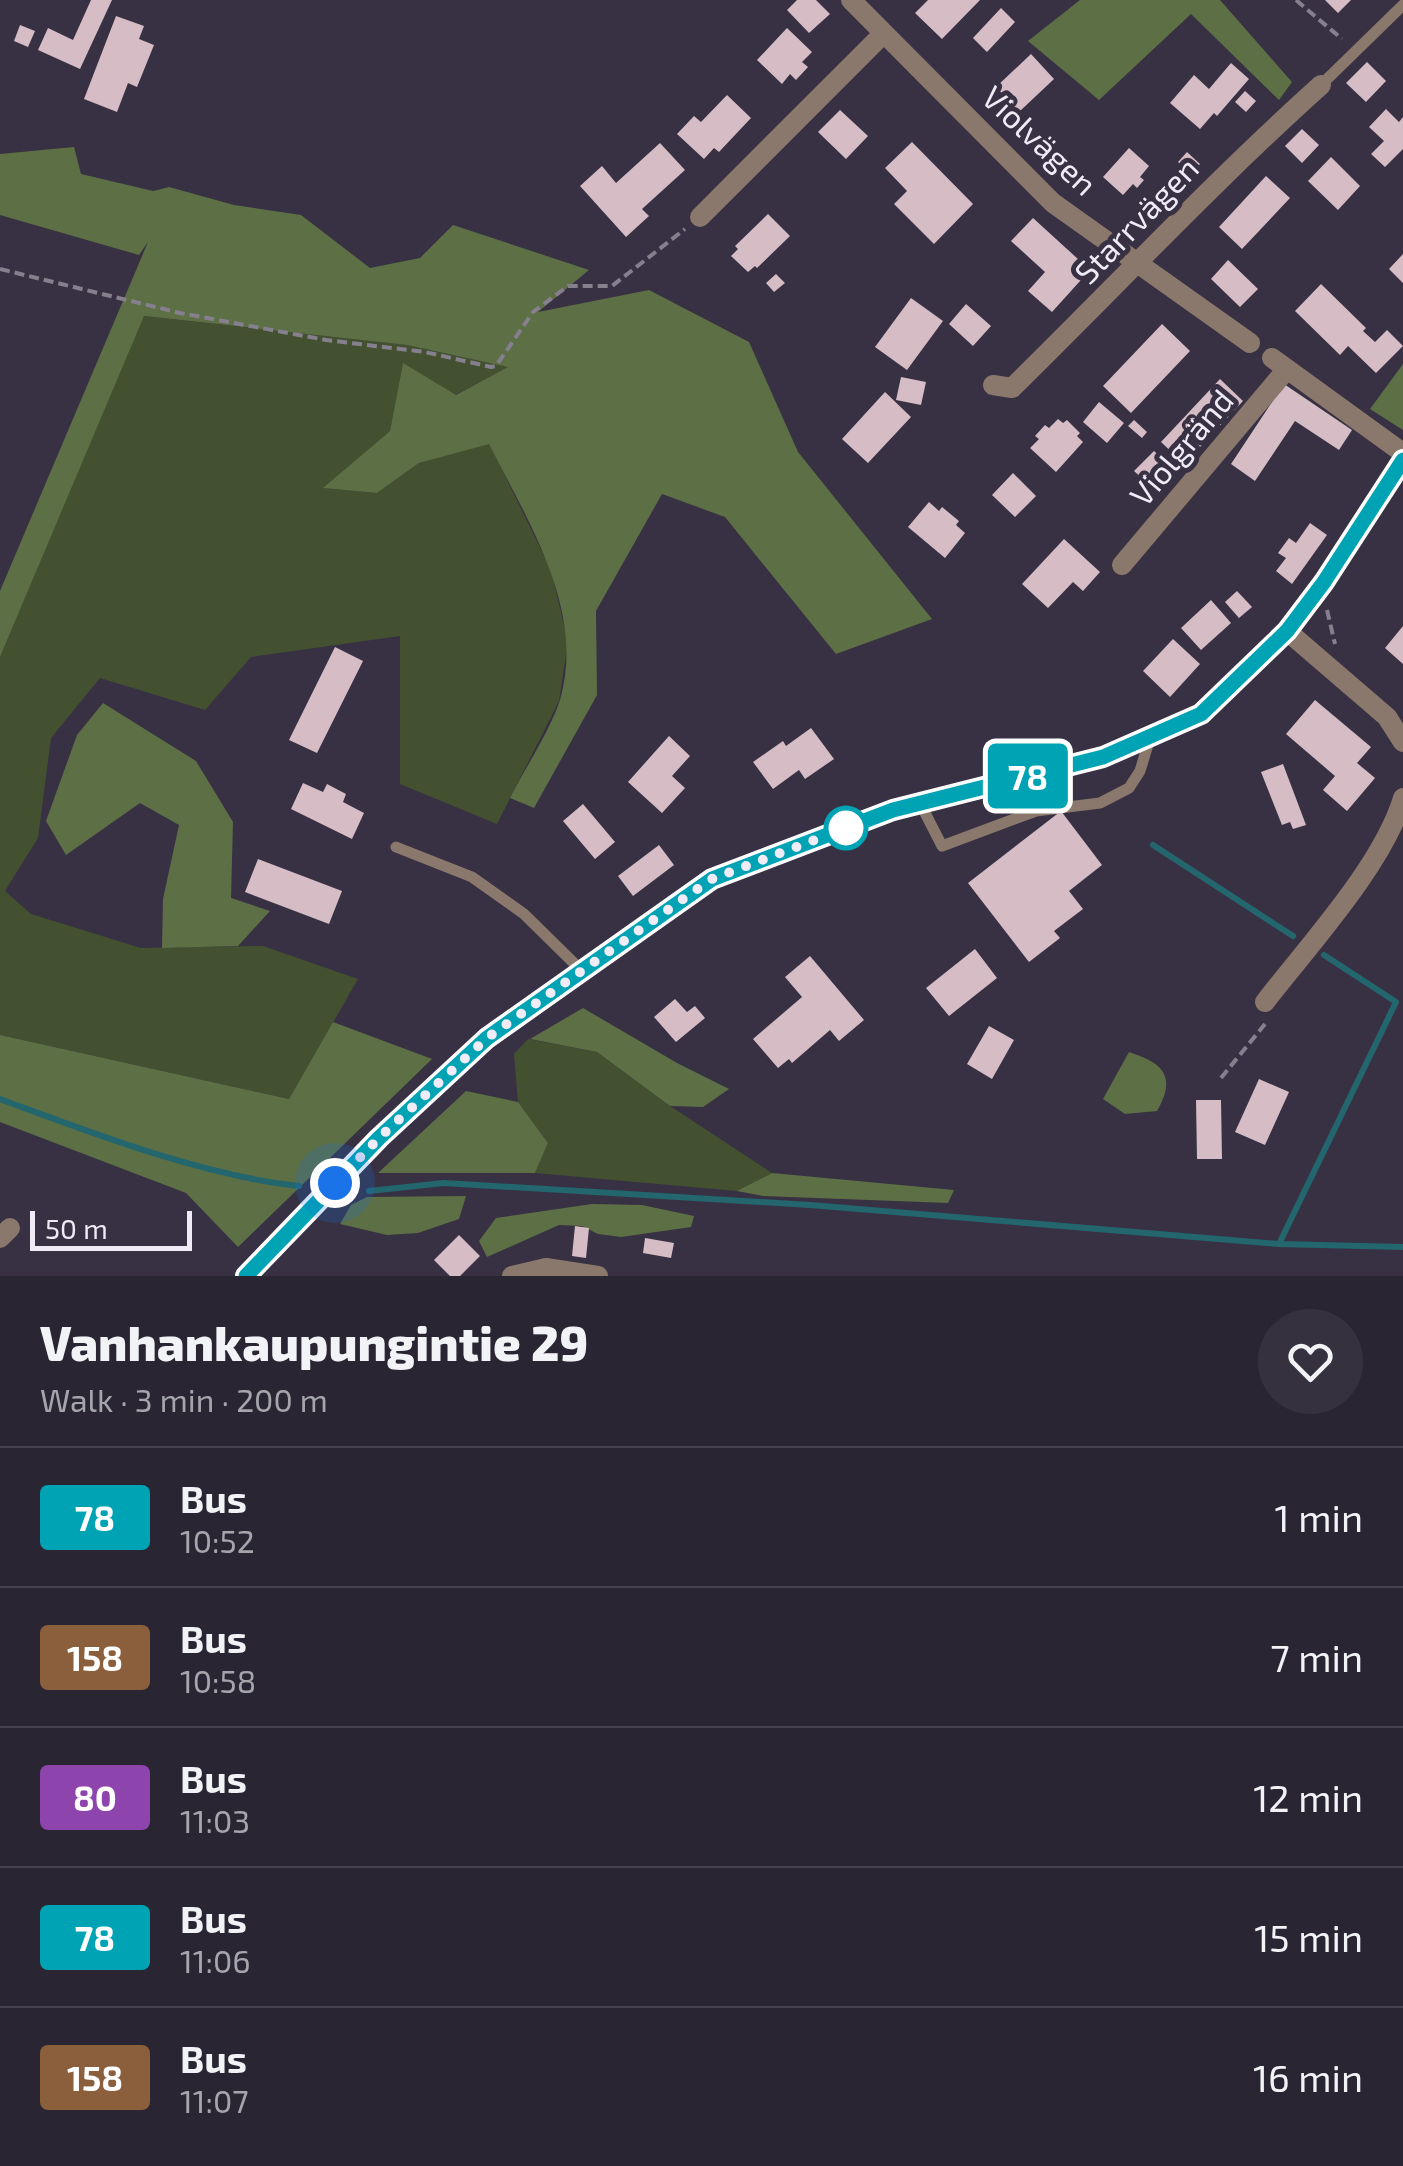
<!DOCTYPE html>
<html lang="en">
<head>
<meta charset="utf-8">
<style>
  body { margin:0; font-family:"Exo 2",sans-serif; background:#36313e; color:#f1f3f6; height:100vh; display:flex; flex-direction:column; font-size:38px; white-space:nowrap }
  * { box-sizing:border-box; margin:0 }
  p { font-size:32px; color:#a5a5ac }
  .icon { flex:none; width:55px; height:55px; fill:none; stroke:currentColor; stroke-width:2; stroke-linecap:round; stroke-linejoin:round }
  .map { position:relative; height:1276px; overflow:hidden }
  .side { display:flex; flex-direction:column; background:#2a2532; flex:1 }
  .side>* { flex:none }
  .badge { padding:0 20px; border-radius:8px; font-size:35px; line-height:65px }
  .scale { position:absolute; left:30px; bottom:25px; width:162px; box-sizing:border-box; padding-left:10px; border:5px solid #efebf7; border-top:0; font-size:28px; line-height:35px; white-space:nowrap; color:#efebf7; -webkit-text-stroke:8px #383143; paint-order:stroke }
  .you { position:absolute; width:50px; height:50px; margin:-25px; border:8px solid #fff; border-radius:50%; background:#1a73e8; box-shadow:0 0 0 15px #1a73e833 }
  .map>.badge { position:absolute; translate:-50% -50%; box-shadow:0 0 0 5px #fff }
  .round { display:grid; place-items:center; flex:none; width:105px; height:105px; border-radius:52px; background:#36313e }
  .headline { display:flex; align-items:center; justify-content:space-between; height:170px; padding:0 40px }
  h1 { font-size:48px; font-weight:800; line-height:75px }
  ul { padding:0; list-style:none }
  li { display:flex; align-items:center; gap:30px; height:140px; padding:0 40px; border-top:2px solid #46424d }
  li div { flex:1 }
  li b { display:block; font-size:38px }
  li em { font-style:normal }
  li .badge { min-width:110px; font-weight:700; text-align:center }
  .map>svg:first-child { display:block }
</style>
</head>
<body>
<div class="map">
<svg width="1403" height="1276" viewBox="0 0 1403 1276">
  <rect width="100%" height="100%" fill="#383143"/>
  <path fill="#435130" d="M 143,316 L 407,345 L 509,367 L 455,395 L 403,364 L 390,431 L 324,488 L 377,493 L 419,463 L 489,443 L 551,570 L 568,642 L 559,701 L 497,824 L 400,784 L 400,636 L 251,657 L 205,710 L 100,678 L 51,738 L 38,838 L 5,891 L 31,914 L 141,948 L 263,946 L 358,979 L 289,1099 L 0,1035 L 0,657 Z
    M 528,1039 L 597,1052 L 670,1106 L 772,1173 L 737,1191 L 535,1173 L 548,1143 L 518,1102 L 514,1054 Z"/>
  <path fill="#5d6f45" d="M 1080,0 L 1220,0 L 1292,82 L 1279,100 L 1191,14 L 1099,100 L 1028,41 Z
    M 74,147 L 81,174 L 153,191 L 169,187 L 234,205 L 301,215 L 370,268 L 420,258 L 453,225 L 589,270 L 538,312 L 649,290 L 749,342 L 798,452 L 932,619 L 836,654 L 725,517 L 662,494 L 596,611 L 597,695 L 534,808 L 510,798 C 525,768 550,731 560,700 C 586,610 528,522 489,444 L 419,463 L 377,493 L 323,488 L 390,431 L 403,363 L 456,395 L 508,367 L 407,345 L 144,316 L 0,657 L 0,591 L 148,242 L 139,255 L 0,215 L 0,154 Z
    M 1403,364 L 1403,430 L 1370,409 Z
    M 103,703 L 196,761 L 233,822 L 231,898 L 270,911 L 238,946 L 162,948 L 163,899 L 179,825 L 140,803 L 66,855 L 46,821 L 77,735 Z
    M 583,1008 L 677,1063 L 729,1089 L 703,1107 L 670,1106 L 597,1052 L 530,1039 Z
    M 333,1022 L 432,1059 L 238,1247 L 186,1193 L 0,1122 L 0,1035 L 289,1099 Z
    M 1129,1052 C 1163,1063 1177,1076 1157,1111 L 1125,1114 L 1103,1099 Z
    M 466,1091 L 518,1102 L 548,1143 L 535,1173 L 378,1173 Z
    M 772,1173 L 954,1190 L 948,1203 L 763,1196 L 737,1191 Z
    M 466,1196 L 459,1219 L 418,1233 L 387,1235 L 340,1224 L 351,1205 L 367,1197 Z
    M 592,1204 L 642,1205 L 694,1216 L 691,1227 L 621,1237 L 598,1234 L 582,1226 L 559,1225 L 487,1257 L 479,1241 L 496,1218 Z"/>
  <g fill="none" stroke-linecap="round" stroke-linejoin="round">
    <path stroke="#24666e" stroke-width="6" d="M 1153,845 L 1293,936
      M 0,1099 C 92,1133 203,1176 299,1186
      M 369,1191 L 444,1183 L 810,1205 L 1279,1244 L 1403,1247
      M 1279,1244 L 1396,1002 L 1324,955"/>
  </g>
  <path fill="#d5bcc5" d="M 91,0 L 112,0 L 80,69 L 38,50 L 48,28 L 73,40 Z
    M 797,0 L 816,0 L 830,14 L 809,33 L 787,10 Z
    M 928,0 L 980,0 L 942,39 L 915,13 Z
    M 1325,0 L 1351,0 L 1338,13 Z
    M 1001,8 L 1015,22 L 987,52 L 973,38 Z
    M 116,16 L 144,26 L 139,39 L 154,45 L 137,87 L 128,83 L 117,112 L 84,99 Z
    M 20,25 L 35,31 L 28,47 L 14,41 Z
    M 787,28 L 812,52 L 802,62 L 808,67 L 796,80 L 790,74 L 782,84 L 757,60 Z
    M 1031,54 L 1054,79 L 1019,112 L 996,87 Z
    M 1367,62 L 1386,81 L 1366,102 L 1346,83 Z
    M 1231,63 L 1249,79 L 1217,116 L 1214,113 L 1200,129 L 1170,103 L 1194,75 L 1209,89 Z
    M 1245,91 L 1256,101 L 1246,112 L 1235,102 Z
    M 727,95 L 751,118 L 719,152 L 714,148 L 704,159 L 677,134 L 694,116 L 701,122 Z
    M 1386,109 L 1399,122 L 1403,117 L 1403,149 L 1385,167 L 1371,154 L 1384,141 L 1369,127 Z
    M 840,110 L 868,136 L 846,159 L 818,132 Z
    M 1302,129 L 1319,145 L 1302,163 L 1285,146 Z
    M 912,142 L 973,204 L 934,244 L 894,204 L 907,191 L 885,168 Z
    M 660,143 L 685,170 L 642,209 L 649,216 L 626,237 L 580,186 L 602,166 L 616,183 Z
    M 1129,148 L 1149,166 L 1140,177 L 1144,180 L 1137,188 L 1133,184 L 1123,195 L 1103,177 Z
    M 1187,152 L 1200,164 L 1191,174 L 1178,162 Z
    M 1331,157 L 1360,186 L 1338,210 L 1308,181 Z
    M 1266,176 L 1290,198 L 1242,249 L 1219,227 Z
    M 768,214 L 790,236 L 757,268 L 755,266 L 748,272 L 731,256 L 738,249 L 735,246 Z
    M 1033,218 L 1090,270 L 1052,312 L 1028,291 L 1045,272 L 1011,241 Z
    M 1403,254 L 1403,283 L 1389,269 Z
    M 1228,260 L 1258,289 L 1240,307 L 1211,279 Z
    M 776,274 L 785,283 L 774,292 L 766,283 Z
    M 1321,284 L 1366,328 L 1363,331 L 1375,342 L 1387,330 L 1403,346 L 1376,373 L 1348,346 L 1340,355 L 1295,311 Z
    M 911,298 L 943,321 L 907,370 L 875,347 Z
    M 966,304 L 991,326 L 973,346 L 949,324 Z
    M 1162,324 L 1190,351 L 1131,413 L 1103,386 Z
    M 901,377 L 926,382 L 921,405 L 896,400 Z
    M 1220,379 L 1243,401 L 1184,464 L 1161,442 Z
    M 1284,384 L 1352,430 L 1339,450 L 1295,421 L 1255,481 L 1231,464 Z
    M 885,392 L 911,417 L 868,463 L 842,439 Z
    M 1099,402 L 1124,423 L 1107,443 L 1083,422 Z
    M 1058,419 L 1063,423 L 1067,420 L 1080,433 L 1077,436 L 1083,442 L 1056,472 L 1030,448 L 1039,439 L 1035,436 L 1045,425 L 1049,428 Z
    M 1134,420 L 1147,432 L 1142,438 L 1128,426 Z
    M 1154,451 L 1175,471 L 1156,491 L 1134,471 Z
    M 1013,473 L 1036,496 L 1015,517 L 992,495 Z
    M 929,502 L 939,511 L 942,507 L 959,521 L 956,525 L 965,533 L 945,558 L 908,527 Z
    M 1310,523 L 1327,535 L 1292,584 L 1276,571 L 1286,558 L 1278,553 L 1289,538 L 1296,543 Z
    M 1064,539 L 1100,572 L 1083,591 L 1073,582 L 1048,608 L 1022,584 Z
    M 1237,591 L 1252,607 L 1239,618 L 1225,602 Z
    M 1211,600 L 1231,623 L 1201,650 L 1181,628 Z
    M 1403,626 L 1403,664 L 1385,648 Z
    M 1173,639 L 1200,664 L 1170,697 L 1143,671 Z
    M 335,647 L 363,661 L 317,753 L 289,740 Z
    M 1315,700 L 1371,747 L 1357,763 L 1375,778 L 1347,811 L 1323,790 L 1335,776 L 1286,734 Z
    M 811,728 L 834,759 L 805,779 L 799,770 L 773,789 L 753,762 L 783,741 L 786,746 Z
    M 669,736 L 690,756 L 672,776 L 685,788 L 662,813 L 628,782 Z
    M 1283,764 L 1306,825 L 1293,829 L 1290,822 L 1282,825 L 1261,772 Z
    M 303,783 L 323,792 L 327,784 L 346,794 L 343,802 L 364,813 L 352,839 L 291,809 Z
    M 583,804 L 615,842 L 595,859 L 563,821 Z
    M 1061,811 L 1102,865 L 1069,891 L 1083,909 L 1054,931 L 1060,938 L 1029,962 L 968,883 Z
    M 659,845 L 674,865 L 633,896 L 618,876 Z
    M 258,859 L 342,891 L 329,924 L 245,892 Z
    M 975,949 L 997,978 L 949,1016 L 926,988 Z
    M 810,956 L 864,1020 L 839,1041 L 830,1030 L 792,1063 L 789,1059 L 778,1068 L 753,1039 L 802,997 L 785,977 Z
    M 675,999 L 687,1012 L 695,1006 L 705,1018 L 676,1042 L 654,1017 Z
    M 989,1026 L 1014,1040 L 992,1079 L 967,1064 Z
    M 1259,1079 L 1289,1092 L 1265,1145 L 1235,1132 Z
    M 1196,1100 L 1221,1100 L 1222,1159 L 1197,1159 Z
    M 575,1226 L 589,1228 L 586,1258 L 572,1256 Z
    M 459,1235 L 480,1256 L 460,1276 L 450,1276 L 434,1260 Z
    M 645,1238 L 674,1243 L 671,1258 L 643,1253 Z"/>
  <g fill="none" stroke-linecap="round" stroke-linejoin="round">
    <path stroke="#857f8e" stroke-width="4" stroke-dasharray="10 5" stroke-linecap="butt" d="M 1296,0 L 1342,39
      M 0,269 L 180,313 L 326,340 L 425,352 L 491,367 L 496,366 L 533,312 L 568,286 L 612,286 L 685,229
      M 1327,610 L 1335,644
      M 1221,1078 L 1265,1024"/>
    <path stroke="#8b786c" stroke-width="11" d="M 1321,85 L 1403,5
      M 920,803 L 942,846 L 1036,811 L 1100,803 L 1129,788 L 1140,771 L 1150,738
      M 396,847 L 472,877 L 524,914 L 581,970"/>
    <path stroke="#8b786c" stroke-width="20" d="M 851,0 L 1053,203 L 1250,343
      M 700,217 L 884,33
      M 1272,358 L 1403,453
      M 993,385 L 1012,388 C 1115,287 1214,181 1321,85
      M 1122,565 L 1287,369
      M 1287,631 L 1387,717 L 1403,742
      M 1265,1002 C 1309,945 1383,865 1403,798
      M 0,1238 L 10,1228
      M 512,1276 L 546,1268 L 598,1276"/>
    <path stroke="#bb9d8a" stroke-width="20" d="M 246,1276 L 379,1138 L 487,1039 L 712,879 L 893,810 L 1103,757 L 1201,714 L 1287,631 L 1324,582 L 1403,460"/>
  </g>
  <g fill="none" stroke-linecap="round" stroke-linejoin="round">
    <g stroke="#fff" stroke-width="22">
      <path id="line" d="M 246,1276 L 379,1138 L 487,1038 L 712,879 L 893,810 L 1103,757 L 1201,714 L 1287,631 L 1324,582 L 1403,460"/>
    </g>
    <use href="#line" stroke="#00a3b4" stroke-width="15"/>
    <path stroke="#efebf7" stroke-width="10" stroke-dasharray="0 18" d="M 335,1183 L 379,1138 L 487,1038 L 693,892 L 712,879 L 857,824 L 846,828"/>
  </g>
  <circle fill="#fff" stroke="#00a3b4" stroke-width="5" cx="846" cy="828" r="20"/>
  <g text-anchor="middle" stroke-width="10" stroke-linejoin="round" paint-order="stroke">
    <g font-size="32" fill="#efebf7" stroke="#383143">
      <text transform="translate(1039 141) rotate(43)" y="11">Violvägen</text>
      <text transform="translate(1137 221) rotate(-46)" y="11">Starrvägen</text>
      <text transform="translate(1182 448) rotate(-50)" y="11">Violgränd</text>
    </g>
  </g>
</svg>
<div class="scale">50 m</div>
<div class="you" style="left:335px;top:1183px"></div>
<b class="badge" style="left:1028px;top:776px;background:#00a3b4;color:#fff">78</b>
</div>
<section class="side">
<div class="headline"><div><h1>Vanhankaupungintie 29</h1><p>Walk · 3 min · 200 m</p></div><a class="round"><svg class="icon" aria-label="heart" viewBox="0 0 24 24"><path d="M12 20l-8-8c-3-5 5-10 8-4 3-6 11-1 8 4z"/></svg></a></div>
<ul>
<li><span class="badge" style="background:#00a3b4;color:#fff">78</span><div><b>Bus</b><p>10:52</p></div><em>1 min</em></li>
<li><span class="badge" style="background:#8b5e3c;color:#fff">158</span><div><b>Bus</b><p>10:58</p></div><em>7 min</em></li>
<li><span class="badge" style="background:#8e44ad;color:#fff">80</span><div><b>Bus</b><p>11:03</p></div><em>12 min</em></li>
<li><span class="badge" style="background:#00a3b4;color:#fff">78</span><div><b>Bus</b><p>11:06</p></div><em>15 min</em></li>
<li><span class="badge" style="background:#8b5e3c;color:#fff">158</span><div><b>Bus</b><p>11:07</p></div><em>16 min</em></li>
</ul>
</section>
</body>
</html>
